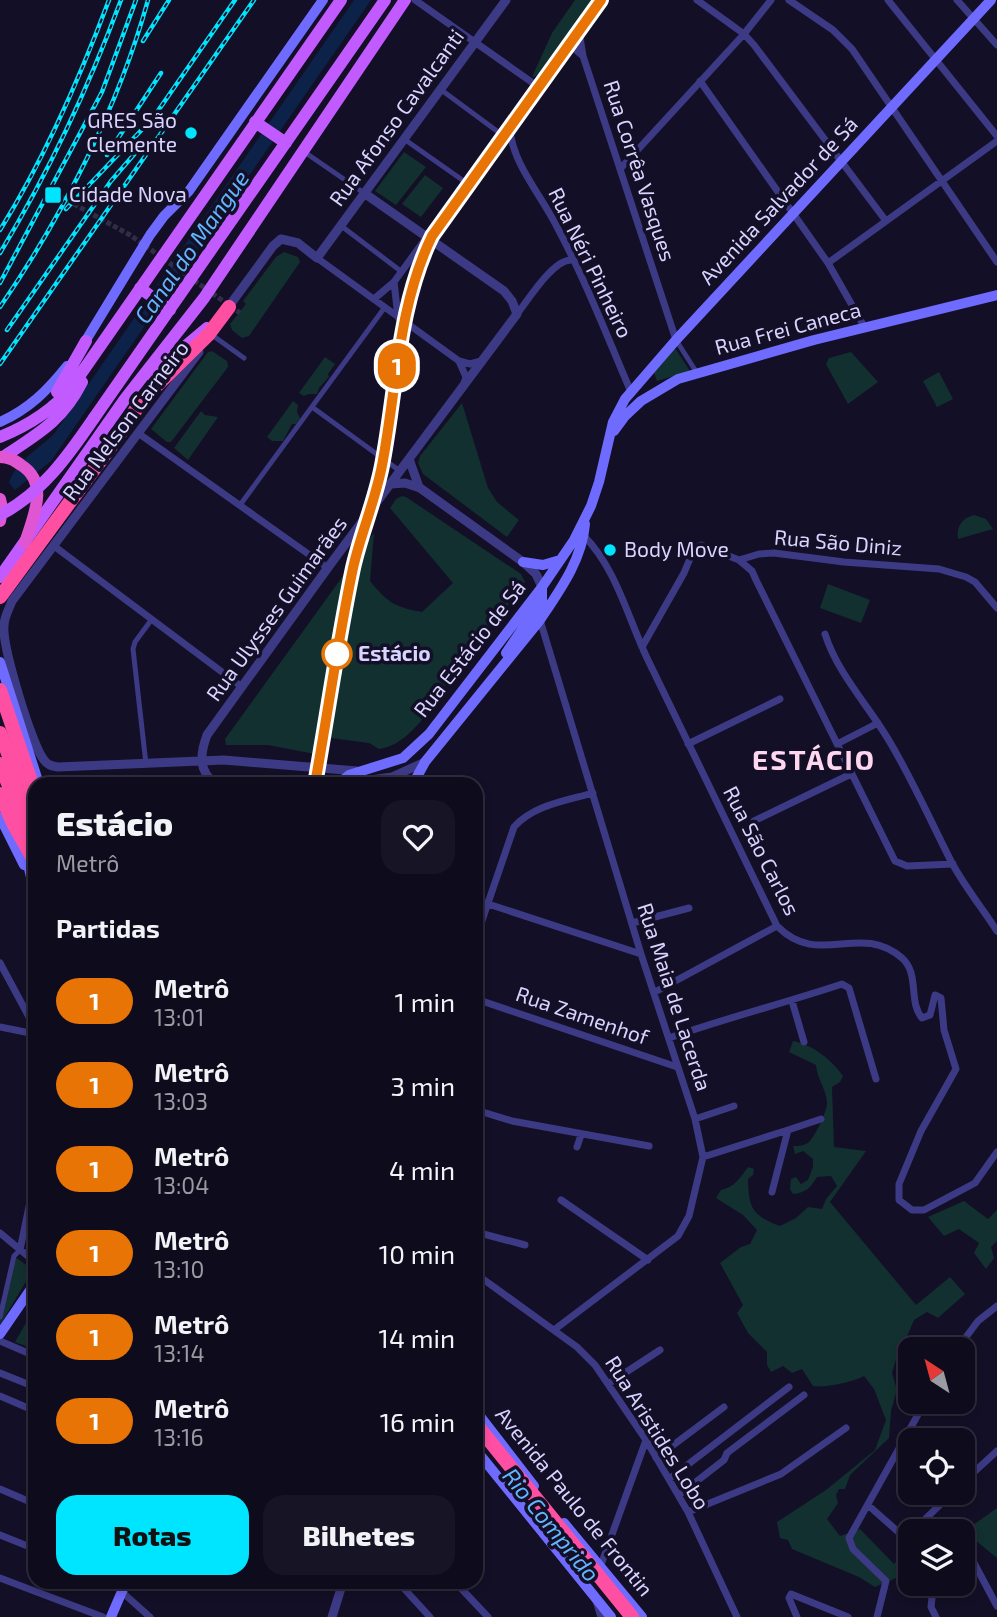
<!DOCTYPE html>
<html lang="pt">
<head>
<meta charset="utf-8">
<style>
  body { margin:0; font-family:"Exo 2",sans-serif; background:#171425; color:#f1f3f6; height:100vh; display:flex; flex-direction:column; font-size:26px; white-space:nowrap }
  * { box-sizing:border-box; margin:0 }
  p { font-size:23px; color:#9b9ba3 }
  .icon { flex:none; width:38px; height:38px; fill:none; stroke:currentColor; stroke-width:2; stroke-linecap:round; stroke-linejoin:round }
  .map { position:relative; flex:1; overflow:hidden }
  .side { position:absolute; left:28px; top:777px; width:455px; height:812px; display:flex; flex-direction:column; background:#0e0b1c; border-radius:21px; box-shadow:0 4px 10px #0003,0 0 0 2px #2e2b3b }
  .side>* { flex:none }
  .badge { padding:0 14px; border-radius:23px; font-size:24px; line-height:46px }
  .needle { width:46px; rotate:324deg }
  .tools { position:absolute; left:898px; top:1337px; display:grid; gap:14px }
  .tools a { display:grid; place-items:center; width:77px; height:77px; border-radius:14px; background:#0e0b1c; box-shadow:0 4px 10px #0003,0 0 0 2px #2e2b3b; font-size:35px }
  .map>.badge { position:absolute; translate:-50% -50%; box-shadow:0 0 0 4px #fff }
  h2 { padding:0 28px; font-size:26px; line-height:63px }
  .round { display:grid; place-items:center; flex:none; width:74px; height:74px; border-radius:21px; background:#171425 }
  .summary { display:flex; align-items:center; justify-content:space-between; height:119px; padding:0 28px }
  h1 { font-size:33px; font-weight:800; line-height:52px }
  .cta { display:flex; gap:14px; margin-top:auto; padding:14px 28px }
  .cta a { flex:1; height:80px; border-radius:21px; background:#00e5ff; color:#111; font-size:28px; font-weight:800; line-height:80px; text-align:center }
  .cta a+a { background:#171425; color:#f1f3f6 }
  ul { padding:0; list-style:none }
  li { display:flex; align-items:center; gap:21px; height:84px; padding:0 28px }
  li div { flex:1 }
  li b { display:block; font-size:26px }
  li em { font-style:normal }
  li .badge { min-width:77px; font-weight:700; text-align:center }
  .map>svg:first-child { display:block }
</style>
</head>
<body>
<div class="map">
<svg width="997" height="1617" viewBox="0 0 997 1617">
  <rect width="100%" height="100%" fill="#130f26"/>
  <path fill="#12302f" d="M 575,0 L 593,0 L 539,75 L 532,77 L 552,33 Z
    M 404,152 L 426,167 L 396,205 L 375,191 Z
    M 425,175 L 443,188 L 421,217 L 402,204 Z
    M 284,252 L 298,257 L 300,262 L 249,336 L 242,338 L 232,330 L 230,324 L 246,304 L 243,301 L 276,257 Z
    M 675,348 L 690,371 L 657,381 L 654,373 Z
    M 212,351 L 227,361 L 228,367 L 171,442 L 167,442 L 151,429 L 208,352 Z
    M 851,352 L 878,382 L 848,404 L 826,364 L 829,358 Z
    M 325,357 L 335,364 L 328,374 L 329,377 L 319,388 L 317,394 L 309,394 L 304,396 L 299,393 Z
    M 939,372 L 953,399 L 937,407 L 923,381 Z
    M 293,401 L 298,405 L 297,412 L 300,418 L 296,424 L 292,424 L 283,441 L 272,441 L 267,437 Z
    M 462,403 L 488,488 L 497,502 L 519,520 L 507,537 L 423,474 L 418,463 L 420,456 Z
    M 201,411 L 205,415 L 218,417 L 188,460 L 174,448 Z
    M 402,496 L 406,497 L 521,574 L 525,582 L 523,586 L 479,643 L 470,643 L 448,673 L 450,680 C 432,705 411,745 379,749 L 369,743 L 331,738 L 326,749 L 315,754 L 268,745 L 226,745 L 225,739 L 374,533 L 370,581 C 388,603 395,607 422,612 L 453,583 L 390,508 L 396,499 Z
    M 974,515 L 986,519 L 993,529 L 958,539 C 956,527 962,518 974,515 Z
    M 828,584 L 870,600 L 861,623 L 820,608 Z
    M 793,1041 C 813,1045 831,1059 843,1076 L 840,1082 L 832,1087 L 834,1147 L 866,1151 L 830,1202 L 916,1305 L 950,1277 L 965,1294 L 938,1318 L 927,1312 L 914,1320 L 905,1341 L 904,1350 L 896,1360 L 892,1373 L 897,1390 L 891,1411 L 889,1438 L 850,1475 L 845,1489 L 839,1489 L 836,1495 L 838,1503 L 827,1519 L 840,1536 L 860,1529 L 894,1564 L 910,1546 C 910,1578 901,1575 875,1587 L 859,1577 L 792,1549 L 788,1540 L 780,1538 L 777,1522 L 826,1490 L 875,1450 L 886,1420 L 874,1389 L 864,1376 C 853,1382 825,1388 813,1386 L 802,1369 L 792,1373 L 783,1366 L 771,1372 L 767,1365 L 767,1352 L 748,1333 L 737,1313 L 743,1305 L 720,1263 L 741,1247 L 750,1244 L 757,1230 L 743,1215 L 716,1198 L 721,1190 C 735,1187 740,1178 748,1167 L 754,1169 L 753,1175 L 748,1179 C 749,1209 752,1215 780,1226 L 796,1218 L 808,1207 L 822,1209 L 826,1199 L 837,1186 L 831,1176 L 817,1177 C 811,1187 806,1193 793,1194 L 790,1189 L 791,1179 L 796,1177 L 801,1184 L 808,1180 L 813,1167 L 813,1159 L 803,1151 L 795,1154 L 793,1146 C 798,1146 805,1146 809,1142 C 815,1136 828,1110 827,1102 C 826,1089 817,1079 816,1065 L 789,1052 Z
    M 964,1201 L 988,1219 L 997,1210 L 997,1241 L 991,1247 L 994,1258 L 986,1269 L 974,1253 L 979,1243 L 959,1229 L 944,1236 L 928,1217 Z
    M 14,1256 L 33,1270 L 0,1325 L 0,1317 Z
    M 35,1307 L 35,1346 L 33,1349 L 15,1342 Z
    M 997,1508 L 997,1558 L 975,1540 L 963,1541 L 962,1533 Z"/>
  <path fill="#0c2248" d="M 354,0 L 371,0 L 51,461 L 15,490 L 9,483 C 16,460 37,451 54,434 Z"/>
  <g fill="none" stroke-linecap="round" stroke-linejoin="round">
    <path stroke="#312d47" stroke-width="5" stroke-dasharray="5 2.5" stroke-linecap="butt" d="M 54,193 L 130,235 L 240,313"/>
    <path stroke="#3d3a85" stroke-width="5" d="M 440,89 L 505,137
      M 404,139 L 468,184
      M 303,151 L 364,193
      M 340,225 L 402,272
      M 212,335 L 244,358
      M 676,340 L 697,373
      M 312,407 L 400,471
      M 240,505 L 385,307
      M 146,764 L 133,649 L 135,642 L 152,619
      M 0,1317 L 14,1256 L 20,1250"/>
    <path stroke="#3d3a85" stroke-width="7" d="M 415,0 L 540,88
      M 697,0 L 744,34 L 754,45 L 886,221
      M 789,0 L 833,30 L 852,49 L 997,262
      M 888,0 L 997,136
      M 957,0 L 997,45
      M 579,31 L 583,56
      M 569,44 L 583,56 L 676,340
      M 700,81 L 828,263 L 865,328
      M 510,130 C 513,164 541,195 556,225 C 585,279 607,336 631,392
      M 621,168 L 744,34 L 771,0
      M 317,258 L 459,361 L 470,364 L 481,361
      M 828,263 L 997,141
      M 394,282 L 398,317
      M 374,299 L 394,282 L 434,227 L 496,149 L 602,0
      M 517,314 C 529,299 553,259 572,260
      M 459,361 L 466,377 L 464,383
      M 138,433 L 328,568
      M 584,536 C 616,568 628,618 647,658 C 690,748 734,837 777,926 C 820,969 858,921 902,958 C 920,974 908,1002 922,1018 L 930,1015 L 935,995 L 941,998 L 944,1030 L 956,1069 L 921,1131 L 899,1184 L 899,1200 L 912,1210 L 924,1210 L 975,1183 L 997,1152
      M 54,546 L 242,687
      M 739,560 L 752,571 L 756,580 L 895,861 L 907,866 L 953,864
      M 540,620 L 641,954 L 695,1119 L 703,1157 L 689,1216 L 678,1236 L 554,1330
      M 825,634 C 838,675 870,707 891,744 C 914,783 932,824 952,863 C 965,887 982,908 997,931
      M 642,647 L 684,573 L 694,549 L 701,545 L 739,560 L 759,554 L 774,553 L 844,562 L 939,569 L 966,577 L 975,582 L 997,608
      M 688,744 L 780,699
      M 837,744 L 878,723
      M 754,821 L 851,774
      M 476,900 L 641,954
      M 632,923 L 689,908
      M 476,938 L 514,827 C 534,805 565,801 593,793
      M 0,963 L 35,1028
      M 655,992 L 777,926
      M 476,999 L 677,1067
      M 792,1001 L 804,1042
      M 0,1027 L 35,1034
      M 669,1038 C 726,1018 785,1003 842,984 L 849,988 L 876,1079
      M 476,1110 L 512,1121 L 649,1146
      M 695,1119 L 734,1106
      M 788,1130 L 821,1119
      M 577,1147 L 581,1135
      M 703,1157 L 788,1130 L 772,1192
      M 561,1200 L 648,1260
      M 476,1232 L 525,1245
      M 0,1233 L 35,1262
      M 20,1250 L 35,1178
      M 476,1274 L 577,1347 L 595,1365 L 646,1440 L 688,1512 L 737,1617
      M 0,1341 L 35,1356
      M 957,1349 L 978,1321 L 997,1306
      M 0,1373 L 35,1387
      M 608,1384 L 660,1350
      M 0,1396 L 35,1411
      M 656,1458 L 724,1407
      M 669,1479 L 789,1387
      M 962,1483 L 997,1451
      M 0,1489 L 35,1504
      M 679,1495 L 724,1460 L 727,1453 L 804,1395
      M 869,1506 L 904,1537 L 910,1534
      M 688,1512 L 781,1474 L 846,1428
      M 913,1531 L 952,1493
      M 0,1535 L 35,1549
      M 966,1548 L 997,1606
      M 0,1578 L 103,1617
      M 583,1580 L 601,1565 L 646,1440
      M 271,1582 L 274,1584 L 278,1582
      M 398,1582 L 430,1617
      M 455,1582 L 488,1617
      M 925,1584 L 932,1598 L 931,1607 L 936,1617
      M 122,1592 L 150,1617
      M 596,1601 L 601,1617
      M 797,1617 L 789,1598 L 791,1594 L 848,1617
      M 877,1617 L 886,1581 L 853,1549 L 849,1538 L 925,1402"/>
    <path stroke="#3d3a85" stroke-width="9" d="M 227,309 L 273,246 L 281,239 L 298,243 L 317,258 L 506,0
      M 199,352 L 12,601 C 9,609 4,617 4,626 C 2,646 32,746 44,760 C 47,765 52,766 58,767 L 224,760 L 357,771
      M 409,459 L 419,487
      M 391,484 L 405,483 L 420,488 L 523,562 L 536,574 L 542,587
      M 215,784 C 198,770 200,754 207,735 L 332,562 L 517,314 L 512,301 L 504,291 L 364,193
      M 341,784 L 392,777 L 425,762
      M 332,1617 L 343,1582"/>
    <path stroke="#6f6bff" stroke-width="10" d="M 83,345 L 150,235 L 164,216 L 189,191 L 323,0
      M 0,422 C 29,409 47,391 67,366
      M 614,431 L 625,416 L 641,401 L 678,379 L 814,340 L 997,295
      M 523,562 L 543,565 L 560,560
      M 506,653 L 542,600 L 542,587
      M 0,662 L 38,781
      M 338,784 L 349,775 L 403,758 L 429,734 L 542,587 L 574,540 L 591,506 L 599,482 L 613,422 L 625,399 L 676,340 L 991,0
      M 413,784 L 425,762 L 540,620 C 560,590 582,560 585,524
      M 0,817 L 24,865
      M 25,852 L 31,877
      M 0,1334 L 35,1283
      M 476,1411 L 534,1486
      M 476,1450 L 611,1617
      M 564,1523 L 642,1617
      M 111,1617 L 126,1582"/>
    <path stroke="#c25bff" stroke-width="12" d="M 255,122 L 286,143
      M 140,288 L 170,310
      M 151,375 L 207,328
      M 57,392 L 86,341
      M 94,418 L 385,0
      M 0,437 C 27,426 52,411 71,388 L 341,0
      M 3,457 C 39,433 62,421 82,382
      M 0,577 L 125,399 L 204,298 L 405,0"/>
    <path stroke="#e055d1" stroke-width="12" d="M 0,457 C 9,457 14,460 21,465 C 50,483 33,517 25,543
      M 0,499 L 2,508 L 0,521"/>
    <path stroke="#ff4fa3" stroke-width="14" d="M 0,597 L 114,442 L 143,399 L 208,335 L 229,307
      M 0,690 L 35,793"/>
    <g stroke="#00e5ff" stroke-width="4.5">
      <path id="rail" d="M 143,41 L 169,0
        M 107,155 L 161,73
        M 66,209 L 153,118 L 235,0
        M 0,230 C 45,158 79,80 109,0
        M 0,253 C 49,172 88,89 121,0
        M 0,283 L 102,92 L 136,0
        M 0,307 C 62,217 119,106 148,0
        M 7,330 L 111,181 L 137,151
        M 0,364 L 254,0"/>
    </g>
    <use href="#rail" stroke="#130f26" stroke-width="2" stroke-dasharray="5" stroke-linecap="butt"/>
    <path stroke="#c25bff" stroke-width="12" d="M 0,515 C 42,493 68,456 94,418"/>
    <path stroke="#ff4fa3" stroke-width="14" d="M 0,733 L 35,823
      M 0,764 L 22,818 L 35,842
      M 0,794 L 14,825 L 35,862
      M 476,1424 L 632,1617"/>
  </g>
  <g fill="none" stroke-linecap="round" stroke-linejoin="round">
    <g stroke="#fff" stroke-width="16">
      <path id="line" d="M 315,784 C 328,712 338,639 353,568 C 361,532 377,497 383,460 C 397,385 398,306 432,236 L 601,0"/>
    </g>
    <use href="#line" stroke="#e77405" stroke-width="10"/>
  </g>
  <g fill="#00e5ff" stroke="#130f26" stroke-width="2.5">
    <circle cx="191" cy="133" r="7"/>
    <rect x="44" y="186" width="18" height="18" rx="3.5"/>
    <circle cx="610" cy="550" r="7"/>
  </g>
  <circle fill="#fff" stroke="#e77405" stroke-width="3.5" cx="337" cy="654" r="14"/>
  <g text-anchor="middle" stroke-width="7" stroke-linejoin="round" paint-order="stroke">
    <g font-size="21" fill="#d9d4ff" stroke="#130f26">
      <text transform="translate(397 118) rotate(-54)" y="7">Rua Afonso Cavalcanti</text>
      <text transform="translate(639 171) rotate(72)" y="7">Rua Corrêa Vasques</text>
      <text transform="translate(779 201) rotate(-47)" y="7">Avenida Salvador de Sá</text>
      <text transform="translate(590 263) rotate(64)" y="7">Rua Néri Pinheiro</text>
      <text transform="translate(788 329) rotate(-15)" y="7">Rua Frei Caneca</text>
      <text transform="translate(126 421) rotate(-53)" y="7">Rua Nelson Carneiro</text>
      <text transform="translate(838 543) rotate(5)" y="7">Rua São Diniz</text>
      <text transform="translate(277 609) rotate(-54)" y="7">Rua Ulysses Guimarães</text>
      <text transform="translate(470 649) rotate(-52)" y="7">Rua Estácio de Sá</text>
      <text transform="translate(761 851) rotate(63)" y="7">Rua São Carlos</text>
      <text transform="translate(674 997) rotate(72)" y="7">Rua Maia de Lacerda</text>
      <text transform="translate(582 1016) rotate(19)" y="7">Rua Zamenhof</text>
      <text transform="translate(657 1433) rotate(58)" y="7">Rua Aristides Lobo</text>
      <text transform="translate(574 1502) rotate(51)" y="7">Avenida Paulo de Frontin</text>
    </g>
    <g font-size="21" fill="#d9d4ff" stroke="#130f26" text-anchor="start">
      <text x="177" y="128" text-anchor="end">GRES São<tspan x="177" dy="24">Clemente</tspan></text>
      <text x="69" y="202">Cidade Nova</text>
      <text x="624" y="557">Body Move</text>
    </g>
    <g font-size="21" font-weight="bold" fill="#d9d4ff" stroke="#130f26" text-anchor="start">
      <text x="358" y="661">Estácio</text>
    </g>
    <g font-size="23" font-style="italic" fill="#62b6ff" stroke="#130f26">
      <text transform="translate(192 247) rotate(-55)" y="8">Canal do Mangue</text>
      <text transform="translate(551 1525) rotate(51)" y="8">Rio Comprido</text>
    </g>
    <g font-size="28" font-weight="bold" letter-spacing="2" fill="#ffd6f0" stroke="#130f26">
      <text x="814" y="770">ESTÁCIO</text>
    </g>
  </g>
</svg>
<div class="tools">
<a><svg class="needle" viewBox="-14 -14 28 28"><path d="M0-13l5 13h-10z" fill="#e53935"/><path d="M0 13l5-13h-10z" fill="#9b9ba3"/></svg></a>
<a><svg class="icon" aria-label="locate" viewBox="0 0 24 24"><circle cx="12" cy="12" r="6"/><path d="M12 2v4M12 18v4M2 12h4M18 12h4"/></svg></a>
<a><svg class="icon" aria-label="layers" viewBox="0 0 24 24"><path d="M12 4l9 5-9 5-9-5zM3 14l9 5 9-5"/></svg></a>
</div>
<b class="badge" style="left:397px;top:366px;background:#e77405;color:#fff">1</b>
<section class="side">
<div class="summary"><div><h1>Estácio</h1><p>Metrô</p></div><a class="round"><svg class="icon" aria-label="heart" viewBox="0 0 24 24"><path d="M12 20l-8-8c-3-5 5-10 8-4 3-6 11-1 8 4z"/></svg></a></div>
<h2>Partidas</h2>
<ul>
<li><span class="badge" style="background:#e77405;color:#fff">1</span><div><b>Metrô</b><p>13:01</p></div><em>1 min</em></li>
<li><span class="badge" style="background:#e77405;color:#fff">1</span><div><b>Metrô</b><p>13:03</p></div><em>3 min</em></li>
<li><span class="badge" style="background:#e77405;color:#fff">1</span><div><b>Metrô</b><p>13:04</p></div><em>4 min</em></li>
<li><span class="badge" style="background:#e77405;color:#fff">1</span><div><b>Metrô</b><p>13:10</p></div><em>10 min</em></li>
<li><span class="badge" style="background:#e77405;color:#fff">1</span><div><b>Metrô</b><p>13:14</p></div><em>14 min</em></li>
<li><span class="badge" style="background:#e77405;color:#fff">1</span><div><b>Metrô</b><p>13:16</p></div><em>16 min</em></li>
</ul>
<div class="cta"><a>Rotas</a><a>Bilhetes</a></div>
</section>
</div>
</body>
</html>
